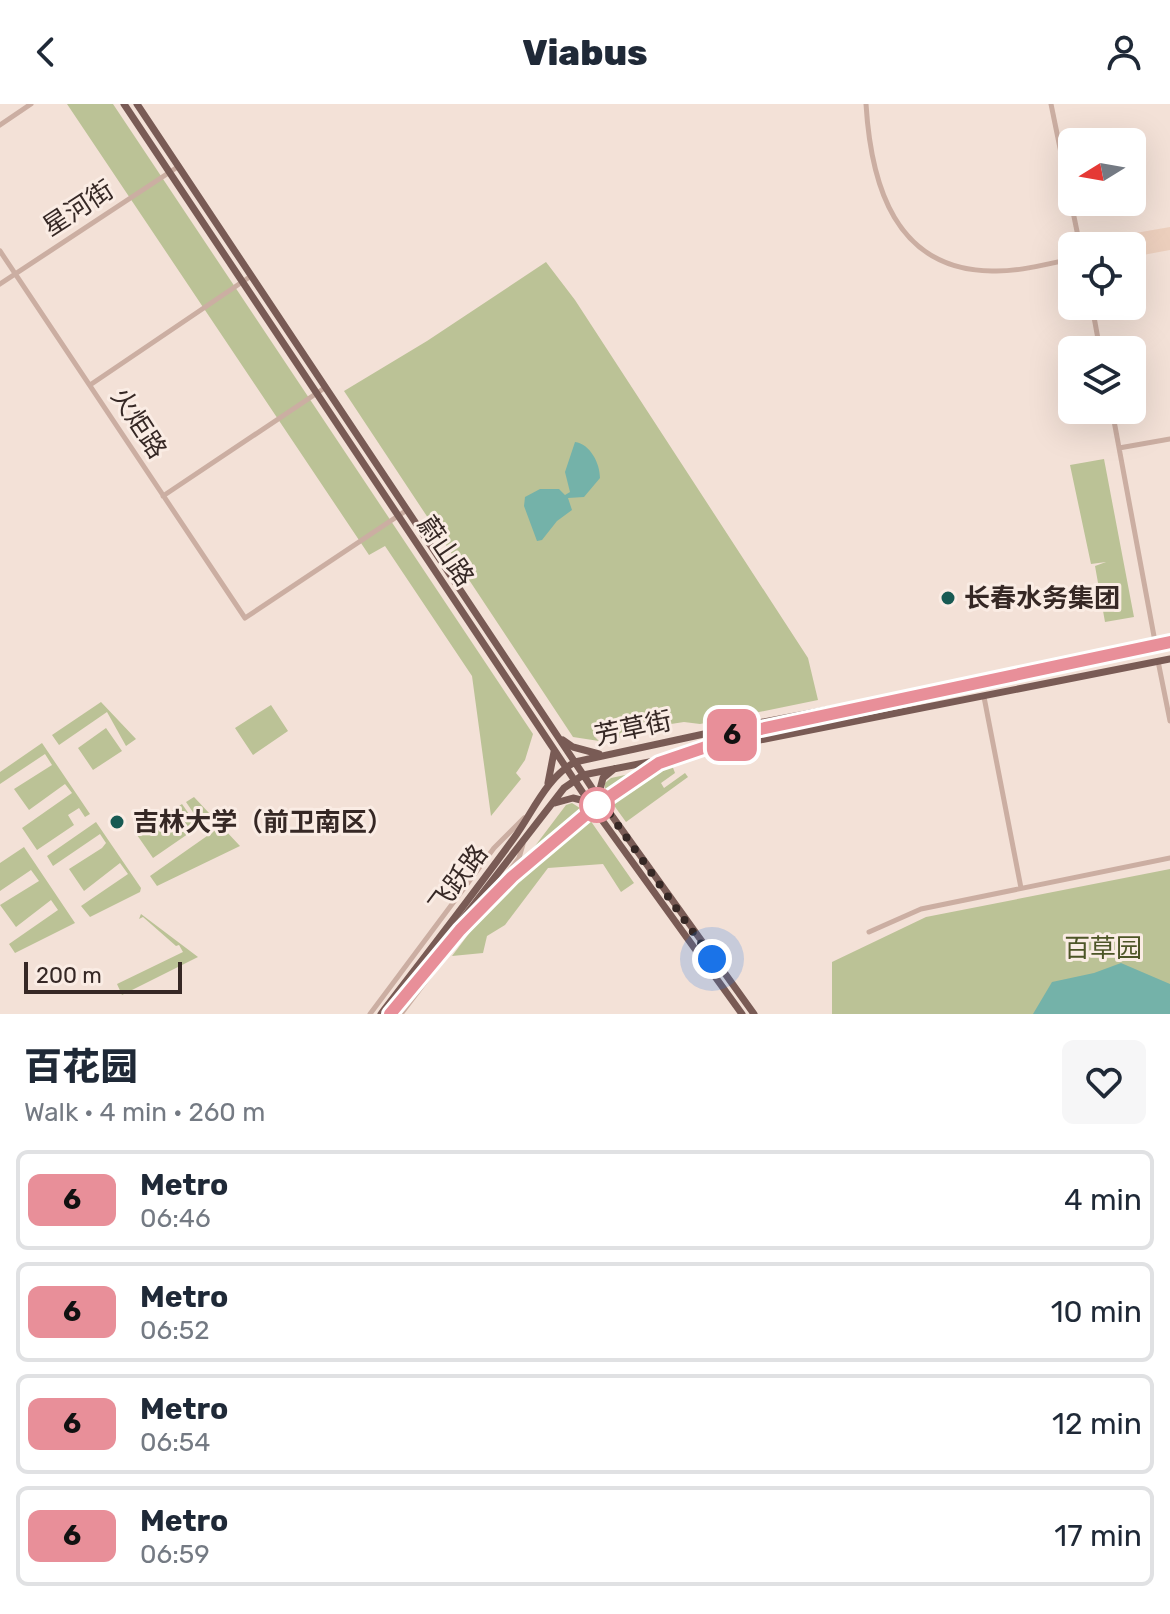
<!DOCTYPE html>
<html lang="en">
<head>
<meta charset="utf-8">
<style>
  body { margin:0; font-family:Rubik,"Noto Sans SC",sans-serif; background:#f6f6f7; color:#1f2937; height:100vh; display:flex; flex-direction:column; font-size:30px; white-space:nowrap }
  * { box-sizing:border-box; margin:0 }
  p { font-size:26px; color:#747a83 }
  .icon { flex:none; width:44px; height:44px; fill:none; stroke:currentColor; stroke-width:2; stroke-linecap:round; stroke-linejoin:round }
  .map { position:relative; height:910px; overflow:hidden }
  .sheet { display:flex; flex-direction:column; background:#fff; flex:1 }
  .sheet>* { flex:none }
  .badge { padding:0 16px; border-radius:12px; font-size:28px; line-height:52px }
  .needle { width:52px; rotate:259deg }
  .tools { position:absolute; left:1058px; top:24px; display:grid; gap:16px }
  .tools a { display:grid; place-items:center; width:88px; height:88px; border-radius:12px; background:#fff; box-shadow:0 8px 32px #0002; font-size:40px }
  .scale { position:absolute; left:24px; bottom:20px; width:158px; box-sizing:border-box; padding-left:8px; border:4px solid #362825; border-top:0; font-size:22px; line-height:28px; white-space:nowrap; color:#362825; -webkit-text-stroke:6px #faece4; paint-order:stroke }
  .you { position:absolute; width:40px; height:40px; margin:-20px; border:6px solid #fff; border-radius:50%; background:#1a73e8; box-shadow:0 0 0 12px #1a73e833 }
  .map>.badge { position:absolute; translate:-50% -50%; box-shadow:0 0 0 4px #fff }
  .round { display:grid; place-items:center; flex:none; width:84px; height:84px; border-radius:12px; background:#f6f6f7 }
  .head { display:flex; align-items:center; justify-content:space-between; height:136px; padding:0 24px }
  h1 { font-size:38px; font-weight:800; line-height:60px }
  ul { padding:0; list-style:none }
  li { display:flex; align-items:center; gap:24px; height:100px; margin:0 16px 12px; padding:0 8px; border:4px solid #e0e1e3; border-radius:12px }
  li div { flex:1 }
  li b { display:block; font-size:30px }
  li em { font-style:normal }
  li .badge { min-width:88px; font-weight:700; text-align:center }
  header { display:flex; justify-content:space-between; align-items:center; height:104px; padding:0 24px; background:#fff; font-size:36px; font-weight:800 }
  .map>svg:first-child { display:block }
</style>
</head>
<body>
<header><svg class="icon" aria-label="back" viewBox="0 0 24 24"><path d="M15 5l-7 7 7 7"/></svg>Viabus<svg class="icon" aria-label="person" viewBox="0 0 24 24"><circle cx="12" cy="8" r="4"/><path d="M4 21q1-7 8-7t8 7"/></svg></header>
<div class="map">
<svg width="1170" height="910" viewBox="0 0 1170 910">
  <rect width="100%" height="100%" fill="#f3e1d7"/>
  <path fill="#bbc296" d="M 67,0 L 113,0 L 533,630 L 525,656 L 516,669 L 521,675 L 491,712 L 472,572 L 385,442 L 369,451 Z
    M 546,158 L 575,196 L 808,554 L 818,596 L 700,620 L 684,618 L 625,627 L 625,633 L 611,635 L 606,629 L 598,627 L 594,632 L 599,637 L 573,633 L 344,287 L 427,237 Z
    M 1104,355 L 1134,513 L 1105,518 L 1095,462 L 1106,458 L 1091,460 L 1070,361 Z
    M 101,598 L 136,635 L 126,642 L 107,608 L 59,641 L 52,631 Z
    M 271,601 L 288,627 L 253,651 L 235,624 Z
    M 106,624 L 122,647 L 93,666 L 78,644 Z
    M 42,639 L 90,710 L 85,713 L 79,704 L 68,711 L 74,721 L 37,746 L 22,724 L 72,689 L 65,680 L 29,706 L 14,685 L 52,661 L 45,650 L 0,680 L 0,668 Z
    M 672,661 L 675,669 L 661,679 L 664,684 L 685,669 L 688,673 L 626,718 L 605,689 L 605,679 L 611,674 Z
    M 194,693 L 240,742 L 157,782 L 150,772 L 217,725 L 210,714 L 201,720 L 186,698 Z
    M 572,699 L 583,706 L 634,779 L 621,788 L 603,760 L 548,764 L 505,821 L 487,832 L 483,849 L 452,852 L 566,701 Z
    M 182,700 L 198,723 L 153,754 L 137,731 Z
    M 96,718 L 141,784 L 140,788 L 90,813 L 81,802 L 128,770 L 120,759 L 84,787 L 69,765 L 102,744 L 106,739 L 100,730 L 53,762 L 47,752 Z
    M 24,743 L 75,819 L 15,849 L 9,840 L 58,806 L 51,796 L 16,823 L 0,801 L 39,777 L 31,766 L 0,787 L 0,759 Z
    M 1170,765 L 1170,910 L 832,910 L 832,858 L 926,813 Z
    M 141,810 L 198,853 L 122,891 L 117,880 L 183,848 L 179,841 L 176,842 L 143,813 L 139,815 Z"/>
  <path fill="#eccfbd" d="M 1170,123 L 1170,146 L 1132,153 L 1132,142 L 1096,142 L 1095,136 Z"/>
  <path fill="#74b2a9" d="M 575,338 C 590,340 600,359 600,374 L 584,393 L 568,394 L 572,406 L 557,417 L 542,436 L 537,437 L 524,402 L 525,393 L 540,385 L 559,385 L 565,391 L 570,388 L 565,368 Z
    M 1121,859 L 1170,880 L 1170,910 L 1033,910 L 1052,878 L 1094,869 Z"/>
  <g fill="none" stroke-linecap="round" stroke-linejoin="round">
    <path stroke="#cbaea2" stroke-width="5" d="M 866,0 C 871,81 895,166 992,167 C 1019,168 1046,160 1072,155
      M 1051,0 L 1080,142
      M 0,21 L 31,0
      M 0,147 L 245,514 L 407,406
      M 0,180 L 179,62
      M 1092,202 L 1100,246
      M 90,281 L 251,172
      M 1112,306 L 1156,543
      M 1119,344 L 1170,335
      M 163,392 L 326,283
      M 1158,557 L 1170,617
      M 984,593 L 1021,784
      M 869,828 L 921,805 L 1170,754
      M 370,910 L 494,744 L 524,714
      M 401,910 L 519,754 L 523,740"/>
    <path stroke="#795b55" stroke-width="7" d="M 124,0 L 589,698 L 742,910
      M 137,0 L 592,684 L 754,910
      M 563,636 L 573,643 L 599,650
      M 548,679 L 554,648
      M 598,693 L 603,674 L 614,665
      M 555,699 L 573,694 L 589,698
      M 381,910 C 426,851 471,793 514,734 C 533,708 546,674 575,658 L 727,625 L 1170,540
      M 389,910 L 564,684 L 583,671 L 1170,555"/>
  </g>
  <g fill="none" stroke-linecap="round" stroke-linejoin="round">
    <g stroke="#fff" stroke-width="18">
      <path id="line" d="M 390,910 L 460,826 L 512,773 L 596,702 L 659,659 L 756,626 L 1170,538"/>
    </g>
    <use href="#line" stroke="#e88f99" stroke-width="12"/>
    <path stroke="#362825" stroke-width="8" stroke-dasharray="0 14.4" d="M 597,701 L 598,693 L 712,855"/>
  </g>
  <g fill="#185a53" stroke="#faece4" stroke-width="3">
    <circle cx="948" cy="494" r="8"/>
    <circle cx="117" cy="718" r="8"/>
  </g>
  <circle fill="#fff" stroke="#e88f99" stroke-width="4" cx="597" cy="701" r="16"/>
  <g text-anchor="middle" stroke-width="6" stroke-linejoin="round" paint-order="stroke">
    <g font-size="26" fill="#362825" stroke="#faece4">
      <text transform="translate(78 104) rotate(-33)" y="9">星河街</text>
      <text transform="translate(139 319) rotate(57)" y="9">火炬路</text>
      <text transform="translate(446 447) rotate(56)" y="9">蔚山路</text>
      <text transform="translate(633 624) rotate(-12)" y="9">芳草街</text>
      <text transform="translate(458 775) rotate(-53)" y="9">飞跃路</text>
    </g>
    <g font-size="26" font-weight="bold" fill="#362825" stroke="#faece4" text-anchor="start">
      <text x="964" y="503">长春水务集团</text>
      <text x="133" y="727">吉林大学（前卫南区）</text>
    </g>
    <g font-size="26" fill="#4d5527" stroke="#faece4">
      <text x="1103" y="853">百草园</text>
    </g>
  </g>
</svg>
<div class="tools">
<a><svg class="needle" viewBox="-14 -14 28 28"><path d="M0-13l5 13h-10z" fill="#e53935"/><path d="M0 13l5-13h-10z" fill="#747a83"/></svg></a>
<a><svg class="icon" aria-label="locate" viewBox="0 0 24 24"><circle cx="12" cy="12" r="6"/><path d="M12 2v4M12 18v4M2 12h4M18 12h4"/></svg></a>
<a><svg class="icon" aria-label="layers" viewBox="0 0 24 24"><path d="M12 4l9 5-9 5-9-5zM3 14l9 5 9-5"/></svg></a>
</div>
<div class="scale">200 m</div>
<div class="you" style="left:712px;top:855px"></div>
<b class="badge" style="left:732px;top:631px;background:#e88f99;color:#111">6</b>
</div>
<section class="sheet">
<div class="head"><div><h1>百花园</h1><p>Walk · 4 min · 260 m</p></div><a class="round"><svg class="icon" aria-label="heart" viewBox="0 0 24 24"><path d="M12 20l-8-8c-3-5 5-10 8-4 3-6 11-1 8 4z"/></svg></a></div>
<ul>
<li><span class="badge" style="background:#e88f99;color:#111">6</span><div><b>Metro</b><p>06:46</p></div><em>4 min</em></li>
<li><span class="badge" style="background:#e88f99;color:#111">6</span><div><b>Metro</b><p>06:52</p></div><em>10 min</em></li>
<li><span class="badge" style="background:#e88f99;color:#111">6</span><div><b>Metro</b><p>06:54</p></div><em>12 min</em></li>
<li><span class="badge" style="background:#e88f99;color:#111">6</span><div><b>Metro</b><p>06:59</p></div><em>17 min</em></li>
</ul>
</section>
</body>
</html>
